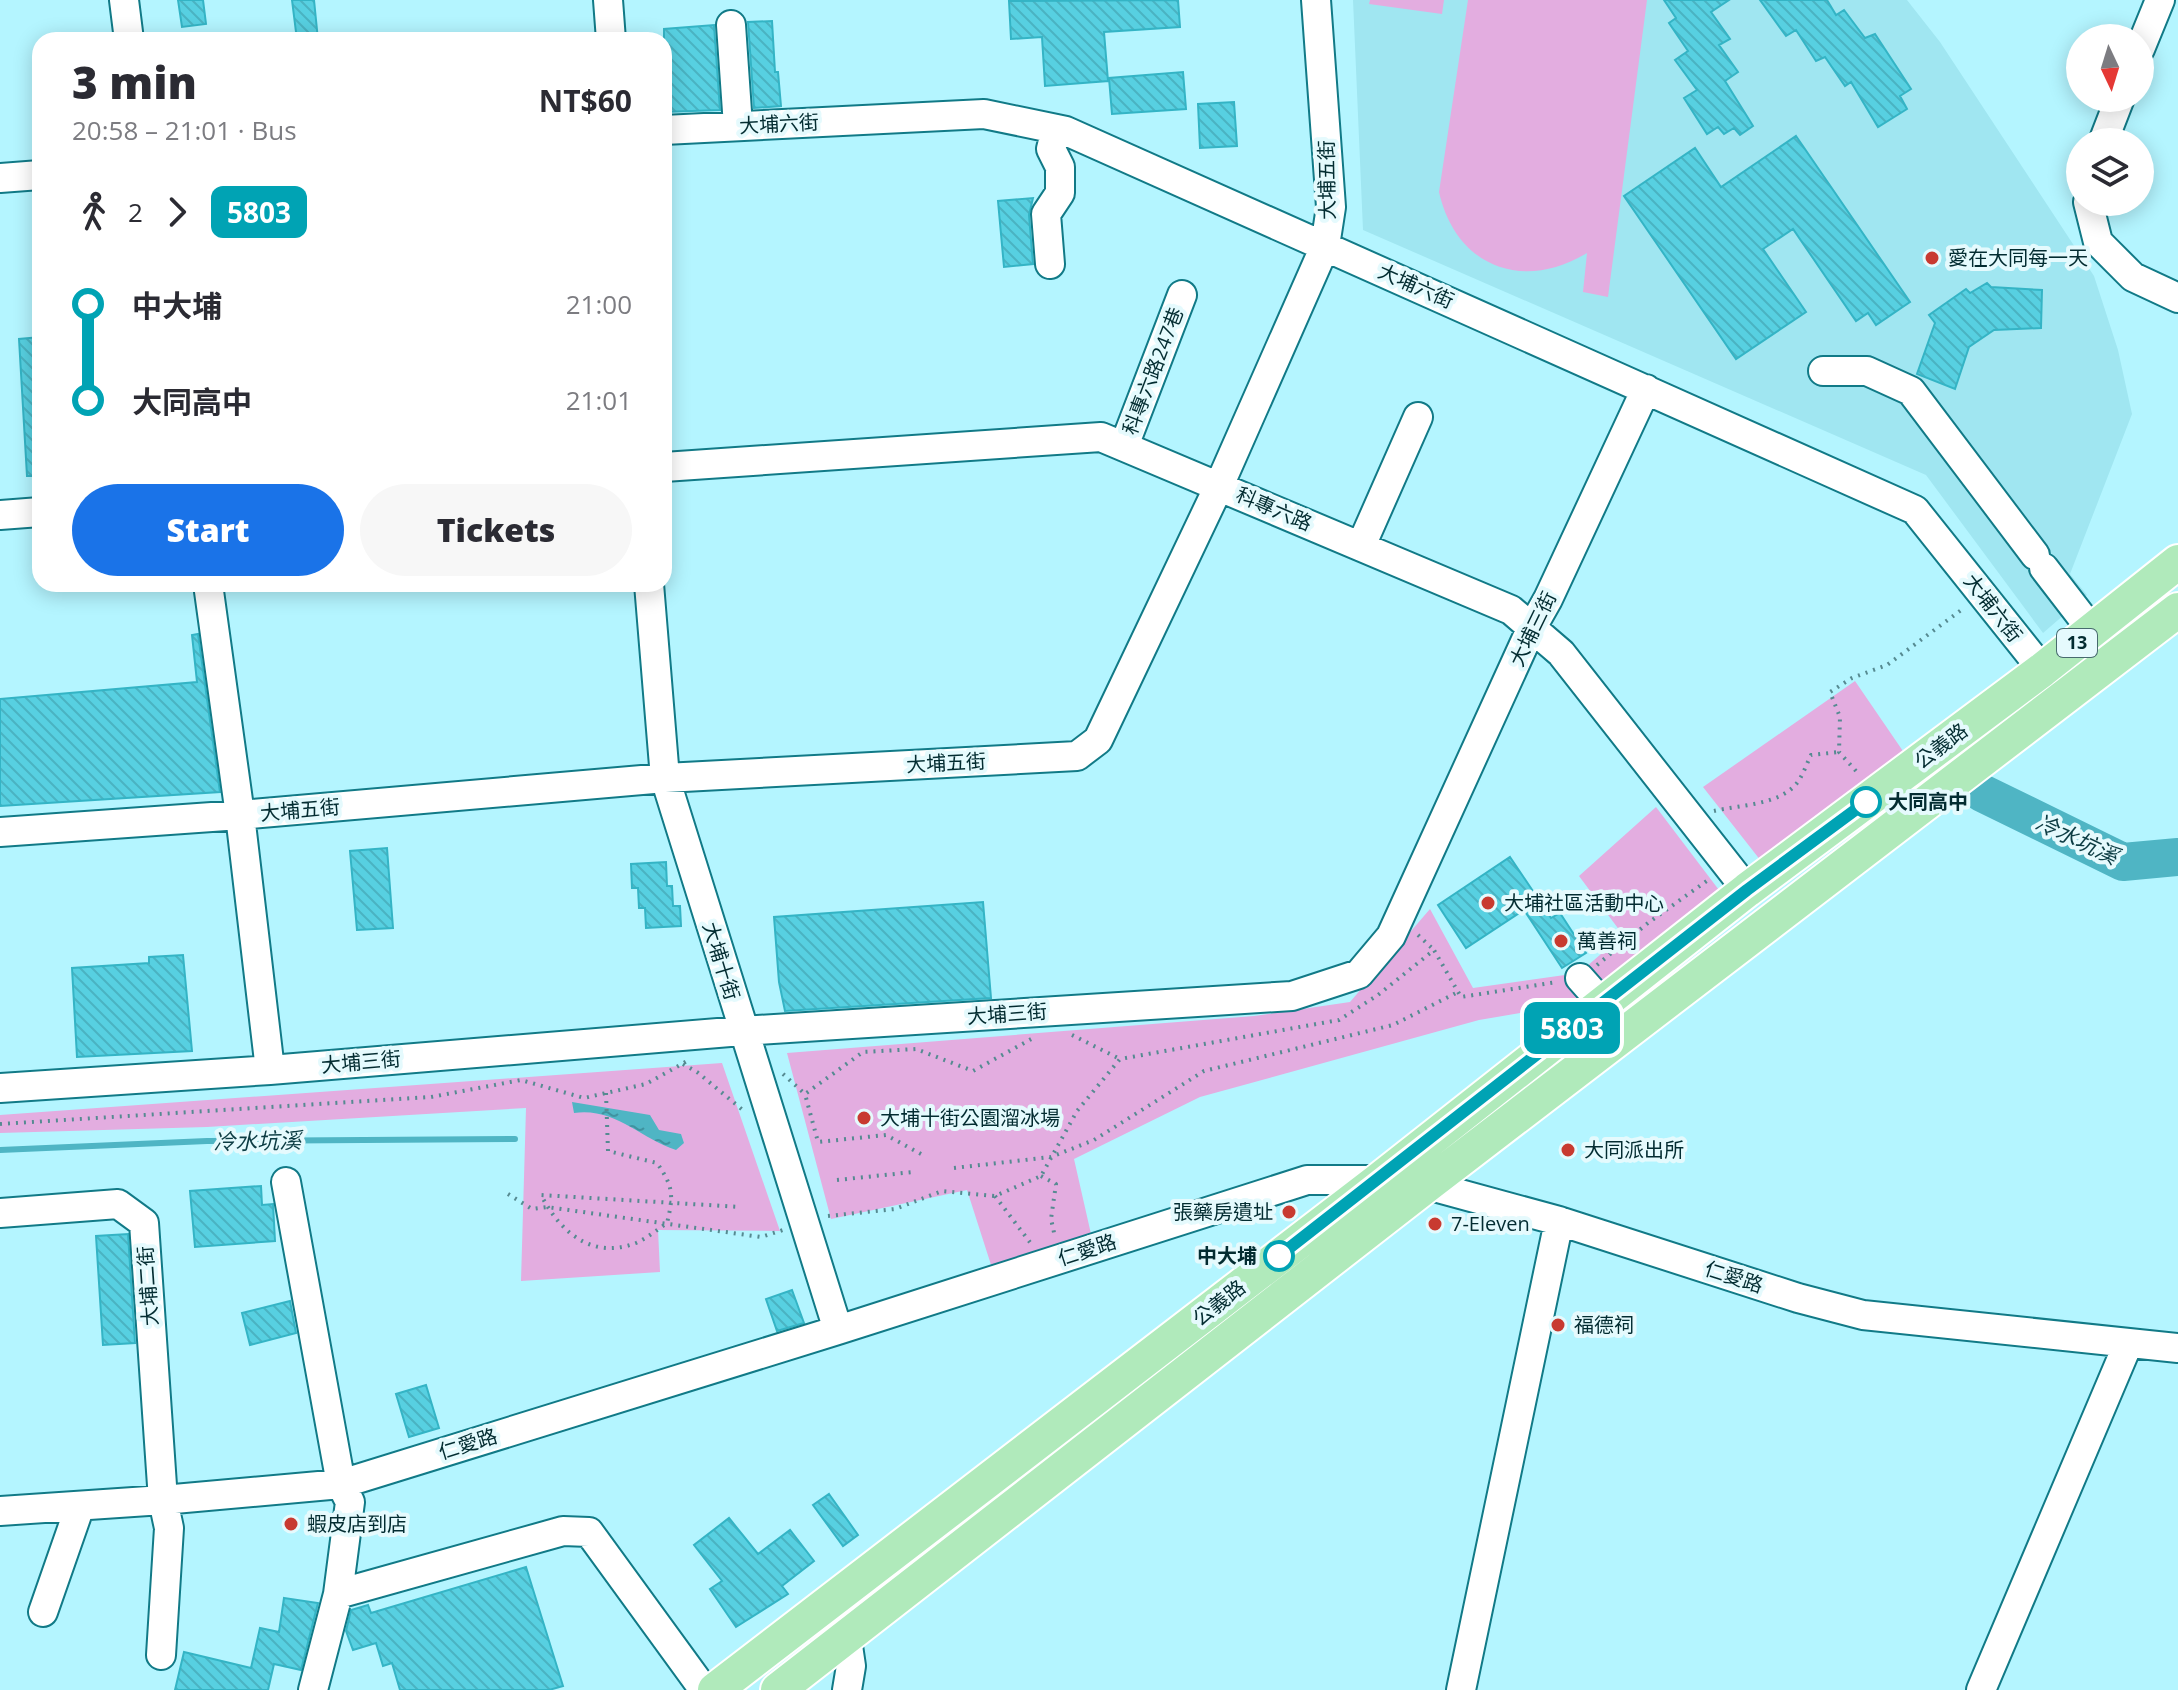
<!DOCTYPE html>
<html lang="en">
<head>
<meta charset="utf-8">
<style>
  body { margin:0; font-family:"Open Sans","Noto Sans TC",sans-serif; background:#f7f7f7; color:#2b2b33; height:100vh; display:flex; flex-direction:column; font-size:30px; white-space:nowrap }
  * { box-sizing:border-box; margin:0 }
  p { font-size:26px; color:#7c7c81 }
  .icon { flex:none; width:44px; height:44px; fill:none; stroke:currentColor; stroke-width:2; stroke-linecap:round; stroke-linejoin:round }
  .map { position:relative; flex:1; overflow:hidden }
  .details { position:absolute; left:32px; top:32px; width:640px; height:560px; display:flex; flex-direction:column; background:#fff; border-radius:24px; box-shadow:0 4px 20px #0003 }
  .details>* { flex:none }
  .badge { padding:0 16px; border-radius:12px; font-size:28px; line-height:52px }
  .needle { width:52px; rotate:176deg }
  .fabs { position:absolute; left:2066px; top:24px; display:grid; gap:16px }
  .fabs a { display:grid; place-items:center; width:88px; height:88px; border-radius:50%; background:#fff; box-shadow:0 4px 20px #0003; font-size:40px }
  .map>.badge { position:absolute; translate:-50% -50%; box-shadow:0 0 0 4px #fff }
  .legs { display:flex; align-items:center; gap:12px; height:88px; padding:0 40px; font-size:26px }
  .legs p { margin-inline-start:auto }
  .overview { display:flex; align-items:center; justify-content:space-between; height:136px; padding:0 40px }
  h1 { font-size:44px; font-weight:800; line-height:60px }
  .button { display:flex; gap:16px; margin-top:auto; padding:16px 40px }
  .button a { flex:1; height:92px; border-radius:48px; background:#1a73e8; color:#fff; font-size:32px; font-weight:800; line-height:92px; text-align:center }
  .button a+a { background:#f7f7f7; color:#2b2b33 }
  ul { padding:0 40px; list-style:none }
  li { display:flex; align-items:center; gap:28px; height:96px; font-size:30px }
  li i { display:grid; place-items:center; width:12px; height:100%; margin:0 10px; background:currentColor }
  li i::after { content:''; width:20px; height:20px; margin:-10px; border:6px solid; border-radius:50%; background:#fff }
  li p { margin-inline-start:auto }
  li:first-child i { background:linear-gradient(#0000 50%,currentColor 0) }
  li:last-child i { background:linear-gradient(currentColor 50%,#0000 0) }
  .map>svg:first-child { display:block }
</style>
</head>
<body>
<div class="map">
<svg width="2178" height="1690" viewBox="0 0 2178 1690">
  <defs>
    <pattern id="water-ripples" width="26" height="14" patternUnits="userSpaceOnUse" patternTransform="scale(2)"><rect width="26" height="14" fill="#4fb5c4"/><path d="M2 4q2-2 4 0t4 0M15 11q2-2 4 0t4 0" fill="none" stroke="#3f93a0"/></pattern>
    <pattern id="building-back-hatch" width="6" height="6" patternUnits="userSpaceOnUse" patternTransform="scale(2)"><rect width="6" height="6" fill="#57d0e1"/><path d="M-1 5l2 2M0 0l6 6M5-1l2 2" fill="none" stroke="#4ab3c2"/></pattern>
  </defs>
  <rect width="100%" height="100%" fill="#b4f5ff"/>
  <path fill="#a0e6f1" d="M 1353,0 L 1907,0 L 1940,42 L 2094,276 L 2118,350 L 2132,414 L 2070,574 L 2087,595 L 2043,633 L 1926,475 L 1363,230 Z"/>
  <path fill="#e3ade0" d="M 1370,0 L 1444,0 L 1442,14 L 1369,4 Z
    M 1468,0 L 1647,0 L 1608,297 L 1583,292 L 1587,253 C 1523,292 1456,267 1439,192 Z
    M 1855,681 L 1907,757 L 1761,861 L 1703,787 Z
    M 1656,807 L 1722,894 L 1580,1003 L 1479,1020 L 1200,1097 L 1074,1159 L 1091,1234 L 993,1271 L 967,1190 L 831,1219 L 787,1053 L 1254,1016 L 1350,1002 L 1430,909 L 1473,988 L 1579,973 L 1623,935 L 1579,876 Z
    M 722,1063 L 780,1231 L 658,1230 L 660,1272 L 521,1281 L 526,1108 L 207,1127 L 0,1133 L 0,1115 Z"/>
  <path fill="url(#water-ripples)" d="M 572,1102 L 650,1115 L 659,1130 L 681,1134 L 684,1143 L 676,1150 C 640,1138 614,1107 574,1113 Z"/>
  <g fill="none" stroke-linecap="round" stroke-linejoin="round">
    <path stroke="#4fb5c4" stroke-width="6" d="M 0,1150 L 207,1141 L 515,1139"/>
    <path stroke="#4fb5c4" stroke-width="38" d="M 1982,793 L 2123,862 L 2178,857"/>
  </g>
  <path fill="url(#building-back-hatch)" stroke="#34b4c5" stroke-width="2" d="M 178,0 L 203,0 L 206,24 L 182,27 Z
    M 292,0 L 314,0 L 318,40 L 297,40 Z
    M 1178,0 L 1180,27 L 1104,32 L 1108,81 L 1045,86 L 1042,37 L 1011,39 L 1009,1 Z
    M 1664,0 L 1729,0 L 1711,12 L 1730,39 L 1719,45 L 1738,72 L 1725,81 L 1753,126 L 1740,135 L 1734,128 L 1724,134 L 1718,127 L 1707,134 L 1684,98 L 1697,90 L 1675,60 L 1688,51 L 1669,23 L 1676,18 Z
    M 1760,0 L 1827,0 L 1836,15 L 1844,10 L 1865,38 L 1875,34 L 1911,89 L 1900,96 L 1907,109 L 1878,127 L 1851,82 L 1845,86 L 1825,57 L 1816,61 L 1796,30 L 1786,36 Z
    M 772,21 L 775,72 L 778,72 L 781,106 L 754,108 L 748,22 Z
    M 714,25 L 720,110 L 664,112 L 664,29 Z
    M 1183,72 L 1186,109 L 1112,114 L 1109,78 Z
    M 1234,102 L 1237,146 L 1200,148 L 1198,104 Z
    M 1796,136 L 1910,302 L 1876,325 L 1868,313 L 1856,321 L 1793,229 L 1763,249 L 1806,312 L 1736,359 L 1624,196 L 1695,148 L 1721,187 Z
    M 1033,198 L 1029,215 L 1033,264 L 1004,267 L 998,201 Z
    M 1987,283 L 1991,287 L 2042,290 L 2041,328 L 1994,330 L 1969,347 L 1955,389 L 1917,374 L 1935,323 L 1929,315 L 1966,289 L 1970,293 Z
    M 40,337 L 40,476 L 27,476 L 19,339 Z
    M 198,634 L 220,792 L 0,806 L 0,699 L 197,682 L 192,635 Z
    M 387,848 L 393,928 L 357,930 L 350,851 Z
    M 1510,857 L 1551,918 L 1560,913 L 1586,953 L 1562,968 L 1524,910 L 1466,948 L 1438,905 Z
    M 666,862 L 667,886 L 672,886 L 673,906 L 680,906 L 681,926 L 646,928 L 645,908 L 639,908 L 638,888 L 632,888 L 631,864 Z
    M 983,902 L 991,998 L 785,1011 L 779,982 L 774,917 Z
    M 183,955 L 192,1051 L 77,1057 L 72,968 L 149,963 L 149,957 Z
    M 261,1186 L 262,1205 L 273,1204 L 275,1241 L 195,1247 L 190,1191 Z
    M 128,1234 L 135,1343 L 103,1345 L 96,1236 Z
    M 792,1290 L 804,1323 L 777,1331 L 766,1299 Z
    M 290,1301 L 296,1333 L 250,1345 L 242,1313 Z
    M 426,1385 L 439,1428 L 409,1437 L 396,1394 Z
    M 829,1494 L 858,1535 L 843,1546 L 813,1505 Z
    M 729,1518 L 758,1554 L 790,1530 L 814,1561 L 782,1586 L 788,1594 L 736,1627 L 710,1589 L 722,1581 L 694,1545 Z
    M 526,1567 L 563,1686 L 549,1690 L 400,1690 L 392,1663 L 383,1666 L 376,1643 L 353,1650 L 346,1631 L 351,1610 L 368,1605 L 371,1613 Z
    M 284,1598 L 318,1603 L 301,1670 L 274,1664 L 268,1690 L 175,1690 L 184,1652 L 251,1668 L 260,1628 L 279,1632 Z"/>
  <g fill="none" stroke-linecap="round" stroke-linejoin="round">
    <g stroke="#117a87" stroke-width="32">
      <path id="minor" d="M 124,0 L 129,40
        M 608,0 L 611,40
        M 731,25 L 738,126
        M 2140,49 L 2160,0
        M 664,130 L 984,114 L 1066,131 L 1915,510 L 2065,698
        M 2103,142 L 2120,98
        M 0,178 L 40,175
        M 2088,202 L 2098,242 L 2133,277 L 2178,298
        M 1050,264 L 1046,214 L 1060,193 L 1060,167 L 1051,149 L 1056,129
        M 1823,371 L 1867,371 L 1911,391 L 2035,555
        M 1124,446 L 1182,295
        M 664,467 L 1101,437 L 1511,610 L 1561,653 L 1747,890
        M 0,515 L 40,512
        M 1361,546 L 1418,417
        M 2044,568 L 2104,646
        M 208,584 L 240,815 L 270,1070
        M 649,584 L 665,778 L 838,1330
        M 0,832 L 240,815 L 665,778 L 1077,756 L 1098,740 L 1219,486 L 1325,246 L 1331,207 L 1316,0
        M 1580,978 L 1603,1004
        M 0,1088 L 270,1070 L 742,1031 L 1292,996 L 1359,974 L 1391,936 L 1531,629 L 1548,599 L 1646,389
        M 286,1182 L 341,1484 L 350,1502 L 338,1594 L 313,1690
        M 0,1213 L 118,1204 L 144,1223 L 163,1500 L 169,1528 L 161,1655
        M 0,1511 L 163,1500 L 341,1484 L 838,1330 L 1307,1180 L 1379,1180 L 1427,1185 L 1559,1221 L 1798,1298 L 1863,1315 L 2178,1348
        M 338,1594 L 563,1531 L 589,1532 L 704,1690
        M 43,1612 L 80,1506
        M 847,1639 L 851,1666 L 847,1690
        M 1461,1690 L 1559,1221
        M 1981,1690 L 2128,1344"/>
    </g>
    <g stroke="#fff" stroke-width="38">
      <path id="major" d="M 715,1690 L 1379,1180 L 1747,890 L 2042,670 L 2178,562
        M 778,1690 L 1427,1185 L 2178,610"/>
    </g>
    <path stroke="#568a91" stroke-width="4" stroke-dasharray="2 6" stroke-linecap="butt" d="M 1856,771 L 1839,752 L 1840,717 L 1830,692 L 1852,678 L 1887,665 L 1964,608
      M 1714,811 C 1739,805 1780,805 1797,783 C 1803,775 1807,763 1811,755 L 1839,752
      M 1418,935 L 1434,950
      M 1597,965 L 1648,923 L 1708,880
      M 1072,1035 L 1120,1059
      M 683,1064 L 697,1072 L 744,1111
      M 783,1074 L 805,1094
      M 606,1093 L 608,1151 L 657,1163 C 673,1186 674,1195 667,1223 C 657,1230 647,1238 636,1243 C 592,1260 560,1232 541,1195 L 741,1207
      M 0,1124 L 431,1097 L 521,1080 L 584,1098 L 646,1084 L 689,1060
      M 921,1154 L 886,1135 L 818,1142 L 805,1094 L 863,1052 L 916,1049 L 973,1071 L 1035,1037
      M 954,1168 L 1051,1157 L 1094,1140 L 1204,1071 L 1393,1025 L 1458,992
      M 1041,1176 L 1056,1184 L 1051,1219 L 1055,1237
      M 837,1180 L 913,1172
      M 508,1194 L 532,1209 L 547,1207 L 761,1237 L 783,1230
      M 995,1196 L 1032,1245
      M 828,1216 L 895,1209 L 942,1191 L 995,1196 L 1041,1176 L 1077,1111 L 1120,1059 L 1339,1020 L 1378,995 L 1434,950 L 1461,997 L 1557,982"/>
    <use href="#minor" stroke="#fff" stroke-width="28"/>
    <use href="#major" stroke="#b0eabb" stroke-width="34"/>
  </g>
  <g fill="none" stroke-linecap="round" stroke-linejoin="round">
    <g stroke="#fff" stroke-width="18">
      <path id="line-1" d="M 1279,1256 L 1747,890 L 1866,802"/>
    </g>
    <use href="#line-1" stroke="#00a3b4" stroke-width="12"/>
  </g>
  <g fill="#c83a30" stroke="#e5fafd" stroke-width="3">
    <circle cx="1932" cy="258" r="8"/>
    <circle cx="1488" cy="903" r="8"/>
    <circle cx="1561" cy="941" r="8"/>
    <circle cx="864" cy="1118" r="8"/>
    <circle cx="1568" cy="1150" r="8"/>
    <circle cx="1289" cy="1212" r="8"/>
    <circle cx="1435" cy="1224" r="8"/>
    <circle cx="1558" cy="1325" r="8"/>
    <circle cx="291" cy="1524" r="8"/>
  </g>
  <g fill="#fff" stroke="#00a3b4" stroke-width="4">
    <circle cx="1866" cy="802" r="14"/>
    <circle cx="1279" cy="1256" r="14"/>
  </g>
  <g text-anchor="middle" stroke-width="8" stroke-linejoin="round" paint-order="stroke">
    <rect fill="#e5fafd" stroke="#476a6e" stroke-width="2" x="2057" y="629" width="40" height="28" rx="6"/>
    <g font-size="18" font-weight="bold" fill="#032c31">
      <text x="2077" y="649">13</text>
    </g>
    <g font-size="20" fill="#032c31" stroke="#e5fafd">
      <text transform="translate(779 124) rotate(-3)" y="7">大埔六街</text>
      <text transform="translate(1327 180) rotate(-91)" y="7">大埔五街</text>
      <text transform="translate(1416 286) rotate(24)" y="7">大埔六街</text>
      <text transform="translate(1153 371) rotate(-69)" y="7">科專六路247巷</text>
      <text transform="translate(1274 509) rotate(23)" y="7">科專六路</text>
      <text transform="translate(1993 608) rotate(52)" y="7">大埔六街</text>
      <text transform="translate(1533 629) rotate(-64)" y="7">大埔三街</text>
      <text transform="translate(1941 746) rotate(-37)" y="7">公義路</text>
      <text transform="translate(946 763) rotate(-3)" y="7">大埔五街</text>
      <text transform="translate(300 810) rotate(-5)" y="7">大埔五街</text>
      <text transform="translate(721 961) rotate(73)" y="7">大埔十街</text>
      <text transform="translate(1007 1014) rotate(-4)" y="7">大埔三街</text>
      <text transform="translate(361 1062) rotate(-5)" y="7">大埔三街</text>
      <text transform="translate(1087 1250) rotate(-18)" y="7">仁愛路</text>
      <text transform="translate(1734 1277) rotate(18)" y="7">仁愛路</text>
      <text transform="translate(148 1286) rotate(-94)" y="7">大埔二街</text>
      <text transform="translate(1219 1303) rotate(-38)" y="7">公義路</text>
      <text transform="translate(468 1444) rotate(-17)" y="7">仁愛路</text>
    </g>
    <g font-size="20" fill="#032c31" stroke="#e5fafd" text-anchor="start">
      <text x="1948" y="265">愛在大同每一天</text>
      <text x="1504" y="910">大埔社區活動中心</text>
      <text x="1577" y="948">萬善祠</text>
      <text x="880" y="1125">大埔十街公園溜冰場</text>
      <text x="1584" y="1157">大同派出所</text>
      <text x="1273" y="1219" text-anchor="end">張藥房遺址</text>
      <text x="1451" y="1231">7-Eleven</text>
      <text x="1574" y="1332">福德祠</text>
      <text x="307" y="1531">蝦皮店到店</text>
    </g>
    <g font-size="20" font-weight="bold" fill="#032c31" stroke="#e5fafd" text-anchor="start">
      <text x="1888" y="809">大同高中</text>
      <text x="1257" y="1263" text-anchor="end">中大埔</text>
    </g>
    <g font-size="22" font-style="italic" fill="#0c3c43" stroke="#e5fafd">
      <text transform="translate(2077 839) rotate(25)" y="8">冷水坑溪</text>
      <text transform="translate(257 1141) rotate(-1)" y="8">冷水坑溪</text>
    </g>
  </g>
</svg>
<div class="fabs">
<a><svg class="needle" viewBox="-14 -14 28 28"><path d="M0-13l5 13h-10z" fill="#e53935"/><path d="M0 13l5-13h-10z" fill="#7c7c81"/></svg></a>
<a><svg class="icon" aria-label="layers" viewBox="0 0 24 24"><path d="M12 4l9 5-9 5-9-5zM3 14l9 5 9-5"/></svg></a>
</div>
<b class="badge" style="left:1572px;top:1028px;background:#00a3b4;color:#fff">5803</b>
<section class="details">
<div class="overview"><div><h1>3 min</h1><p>20:58 – 21:01 · Bus</p></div><b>NT$60</b></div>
<div class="legs"><svg class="icon" aria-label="walk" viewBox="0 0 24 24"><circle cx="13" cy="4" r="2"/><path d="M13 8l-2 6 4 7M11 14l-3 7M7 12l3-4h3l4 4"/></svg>2<svg class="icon" aria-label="forward" viewBox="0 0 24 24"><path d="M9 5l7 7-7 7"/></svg><b class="badge" style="background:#00a3b4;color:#fff">5803</b></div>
<ul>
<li><i style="color:#00a3b4"></i><b>中大埔</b><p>21:00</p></li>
<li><i style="color:#00a3b4"></i><b>大同高中</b><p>21:01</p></li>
</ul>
<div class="button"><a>Start</a><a>Tickets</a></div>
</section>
</div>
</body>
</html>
